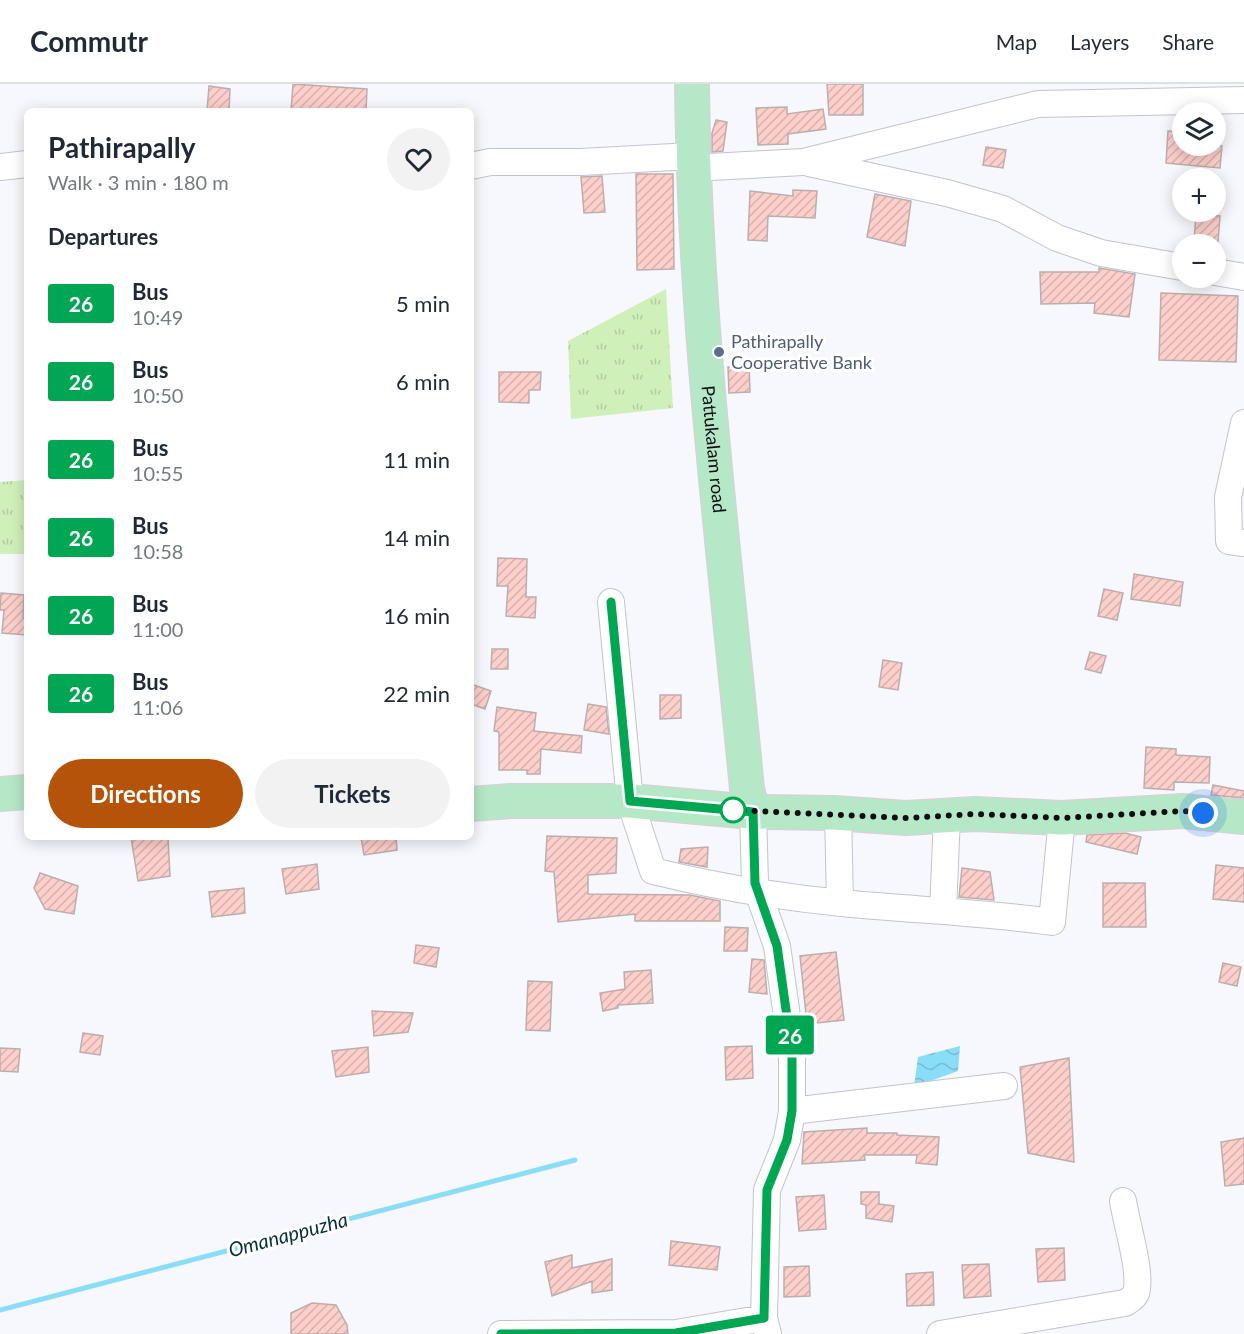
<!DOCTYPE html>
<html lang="en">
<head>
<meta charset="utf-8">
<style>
  body { margin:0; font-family:Lato,sans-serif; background:#f2f2f3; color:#1f2937; height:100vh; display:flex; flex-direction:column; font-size:22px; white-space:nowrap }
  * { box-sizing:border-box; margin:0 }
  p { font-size:20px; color:#747a83 }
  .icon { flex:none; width:33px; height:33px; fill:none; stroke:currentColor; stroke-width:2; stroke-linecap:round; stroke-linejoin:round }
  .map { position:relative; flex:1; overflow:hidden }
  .sheet { position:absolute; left:24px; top:24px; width:450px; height:732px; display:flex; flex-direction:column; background:#fff; border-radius:9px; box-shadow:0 3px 15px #0003 }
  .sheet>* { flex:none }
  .badge { padding:0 12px; border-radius:4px; font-size:21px; line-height:39px }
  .controls { position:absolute; left:1172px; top:18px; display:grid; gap:12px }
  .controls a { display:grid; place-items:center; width:54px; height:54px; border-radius:50%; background:#fff; box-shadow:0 3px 15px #0003; font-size:30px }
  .you { position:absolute; width:30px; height:30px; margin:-15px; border:4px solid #fff; border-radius:50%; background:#1a73e8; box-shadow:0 0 0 9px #1a73e833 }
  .map>.badge { position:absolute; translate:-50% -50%; box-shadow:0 0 0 3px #fff }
  h2 { padding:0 24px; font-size:22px; line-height:54px }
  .round { display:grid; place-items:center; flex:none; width:63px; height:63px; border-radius:32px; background:#f2f2f3 }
  .summary { display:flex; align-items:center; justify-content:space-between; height:102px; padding:0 24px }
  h1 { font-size:28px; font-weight:700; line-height:45px }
  .cta { display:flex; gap:12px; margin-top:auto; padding:12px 24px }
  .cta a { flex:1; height:69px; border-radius:36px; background:#b45309; color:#fff; font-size:24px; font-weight:700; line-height:69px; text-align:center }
  .cta a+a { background:#f2f2f3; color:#1f2937 }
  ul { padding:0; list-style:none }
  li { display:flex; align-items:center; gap:18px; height:78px; padding:0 24px }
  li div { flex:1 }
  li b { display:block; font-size:22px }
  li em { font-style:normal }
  li .badge { min-width:66px; font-weight:700; text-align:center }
  header { display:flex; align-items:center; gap:36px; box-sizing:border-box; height:84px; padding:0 30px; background:#fff; border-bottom:2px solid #e0e1e3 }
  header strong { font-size:28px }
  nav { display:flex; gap:33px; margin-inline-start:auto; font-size:21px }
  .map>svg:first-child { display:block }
</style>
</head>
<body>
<header>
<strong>Commutr</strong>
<nav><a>Map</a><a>Layers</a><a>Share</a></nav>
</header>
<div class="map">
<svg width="1244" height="1250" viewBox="0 0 1244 1250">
  <defs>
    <pattern id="grass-tufts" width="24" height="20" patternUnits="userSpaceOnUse" patternTransform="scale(1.5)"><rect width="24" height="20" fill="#d0f0b9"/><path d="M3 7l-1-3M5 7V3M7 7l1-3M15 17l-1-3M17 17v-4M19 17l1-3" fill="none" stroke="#b1cd9e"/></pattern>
    <pattern id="water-waves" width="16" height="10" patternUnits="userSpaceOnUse" patternTransform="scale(1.5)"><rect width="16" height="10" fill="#8addf7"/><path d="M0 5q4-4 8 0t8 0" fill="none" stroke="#76bcd3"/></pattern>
    <pattern id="building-hatch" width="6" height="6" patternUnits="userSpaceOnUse" patternTransform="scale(1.5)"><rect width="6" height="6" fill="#fdcfcb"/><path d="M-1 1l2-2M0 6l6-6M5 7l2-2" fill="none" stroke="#d8b1ad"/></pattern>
  </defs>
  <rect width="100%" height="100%" fill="#f7f7fe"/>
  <path fill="url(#grass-tufts)" d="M 666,205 L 673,324 L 571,335 L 568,257 Z
    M 27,396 L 27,470 L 0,470 L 0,398 Z"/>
  <path fill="url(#water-waves)" d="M 960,962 L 958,987 L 914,1003 L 918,973 Z"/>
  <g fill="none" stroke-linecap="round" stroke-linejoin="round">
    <path stroke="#8addf7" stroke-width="5" d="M 0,1226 L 575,1076"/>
  </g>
  <path fill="url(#building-hatch)" stroke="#bcaead" stroke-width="1.5" d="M 293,0 L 367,5 L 366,27 L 291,27 Z
    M 827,0 L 863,0 L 863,31 L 829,31 Z
    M 209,2 L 230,5 L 229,27 L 207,27 Z
    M 787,23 L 787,30 L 823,25 L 826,45 L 788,50 L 788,60 L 758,61 L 756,24 Z
    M 716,36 L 727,38 L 723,67 L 712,68 L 712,49 Z
    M 1168,47 L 1182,48 L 1182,62 L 1222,62 L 1220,84 L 1166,79 Z
    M 986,63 L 1006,66 L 1003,84 L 983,81 Z
    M 636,90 L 673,90 L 674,185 L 637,186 Z
    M 602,92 L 605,128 L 584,129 L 581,93 Z
    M 793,106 L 817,107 L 815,134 L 768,132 L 767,157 L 748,156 L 750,107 L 793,112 Z
    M 875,110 L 911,117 L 905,162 L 867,153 Z
    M 1196,130 L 1220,132 L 1218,158 L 1194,157 Z
    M 1099,184 L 1135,190 L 1129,233 L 1094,229 L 1095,219 L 1041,220 L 1040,188 L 1099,188 Z
    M 1161,209 L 1238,212 L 1236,278 L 1159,276 Z
    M 749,282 L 750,308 L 729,309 L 728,283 Z
    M 499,288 L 541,288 L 540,306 L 529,306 L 529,319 L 499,318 Z
    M 498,474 L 527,475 L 526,513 L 536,513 L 535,534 L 506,532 L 508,502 L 497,502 Z
    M 1134,490 L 1183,498 L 1180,522 L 1131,515 Z
    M 1104,505 L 1123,509 L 1117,536 L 1098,532 Z
    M 1,509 L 24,511 L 23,534 L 27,534 L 27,551 L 2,549 L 4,526 L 0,526 Z
    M 492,565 L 508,565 L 508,585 L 491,585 Z
    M 1090,568 L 1106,572 L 1101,589 L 1085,585 Z
    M 883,576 L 902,579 L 898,606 L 879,603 Z
    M 471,600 L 491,607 L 485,625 L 471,620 Z
    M 660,611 L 681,611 L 681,634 L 660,635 Z
    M 588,620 L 606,623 L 609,650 L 584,646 Z
    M 497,623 L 536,629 L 534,647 L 582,652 L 581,669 L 541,665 L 540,690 L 527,690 L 527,686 L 499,686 L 499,648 L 494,647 Z
    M 1146,663 L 1176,665 L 1176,671 L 1210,673 L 1209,699 L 1174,698 L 1174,706 L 1144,704 Z
    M 1213,701 L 1244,707 L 1244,714 L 1211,711 Z
    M 1125,749 L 1141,753 L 1137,770 L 1086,758 L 1087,751 Z
    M 547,752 L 617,754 L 616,789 L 588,791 L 588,810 L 690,811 L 720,817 L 720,837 L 635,837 L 635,830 L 558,838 L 554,788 L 545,787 Z
    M 131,753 L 168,753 L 170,792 L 138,797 Z
    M 361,753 L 396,753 L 397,766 L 364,771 Z
    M 708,763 L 707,783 L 679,778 L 681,765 Z
    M 317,780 L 319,805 L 286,810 L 282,785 Z
    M 1216,781 L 1244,784 L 1244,818 L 1213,815 Z
    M 962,784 L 990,788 L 994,816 L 959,813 Z
    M 40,789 L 78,802 L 74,830 L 45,825 L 34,804 Z
    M 1103,799 L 1145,799 L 1146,843 L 1103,843 Z
    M 244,804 L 245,829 L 212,833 L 209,808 Z
    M 725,843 L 748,844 L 747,867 L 724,867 Z
    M 416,861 L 439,864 L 436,883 L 414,879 Z
    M 836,868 L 844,936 L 807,940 L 800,872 Z
    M 752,875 L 764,876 L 767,910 L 749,908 Z
    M 1223,879 L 1241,883 L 1237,902 L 1219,898 Z
    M 651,886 L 653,919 L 618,921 L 618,924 L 603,927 L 600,909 L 625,905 L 624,888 Z
    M 528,897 L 552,898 L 550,947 L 526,946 Z
    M 372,927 L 413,929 L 408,948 L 374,952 Z
    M 83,949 L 103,952 L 100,971 L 80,968 Z
    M 752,962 L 753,994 L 726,996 L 725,963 Z
    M 368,963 L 369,988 L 336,993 L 332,967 Z
    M 0,964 L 20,965 L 18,988 L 0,987 Z
    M 1069,974 L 1074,1078 L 1028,1069 L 1020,983 Z
    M 867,1044 L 867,1049 L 897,1049 L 897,1051 L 939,1053 L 937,1081 L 916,1079 L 917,1071 L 864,1071 L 865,1076 L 802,1080 L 804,1048 Z
    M 1244,1054 L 1244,1100 L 1225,1102 L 1221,1058 Z
    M 861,1108 L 879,1108 L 879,1120 L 894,1122 L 892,1138 L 866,1134 L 866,1121 L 861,1120 Z
    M 824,1111 L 826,1145 L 799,1147 L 796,1113 Z
    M 671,1157 L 720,1163 L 717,1186 L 669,1181 Z
    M 1064,1164 L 1065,1196 L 1038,1198 L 1036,1165 Z
    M 572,1171 L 572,1184 L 612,1175 L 612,1206 L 592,1209 L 592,1197 L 552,1212 L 545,1178 Z
    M 989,1180 L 991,1212 L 964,1214 L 962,1181 Z
    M 809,1182 L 810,1212 L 784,1213 L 784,1183 Z
    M 933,1188 L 934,1221 L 907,1222 L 906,1190 Z
    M 312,1219 L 336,1221 L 347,1241 L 348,1250 L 291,1250 L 291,1229 Z"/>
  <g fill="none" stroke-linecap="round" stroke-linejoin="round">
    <g stroke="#c3c3ce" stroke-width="28">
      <path id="minor" d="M 809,79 L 947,109 L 1003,125 L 1057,154 L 1101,169 L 1182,183
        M 471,82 L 490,78 L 581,78 L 692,72
        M 0,83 L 27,80
        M 692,84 L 803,78 L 1038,20 L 1244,16
        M 1215,188 L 1244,193
        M 1244,339 L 1228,413 L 1229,457 L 1244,459
        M 611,518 L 630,717 L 653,787 C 714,802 779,813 842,819 C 912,826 982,828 1052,838 L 1062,734
        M 753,728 L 755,799 L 777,862 L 792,968 L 792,1027 L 787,1056 L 767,1106 L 764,1234 L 768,1250
        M 838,729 L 840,819
        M 943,827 L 947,732
        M 792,1027 L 1004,1002
        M 501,1250 L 676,1249 L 764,1234
        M 940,1250 L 1125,1219 C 1131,1215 1136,1213 1137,1205 C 1140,1182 1127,1142 1123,1117"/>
    </g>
    <g stroke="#d4d4d4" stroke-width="36">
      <g id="major">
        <path id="s1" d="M 692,0 C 694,236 725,471 747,705 L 753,728"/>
        <path d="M 0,710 L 27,708"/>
        <path d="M 471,720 L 511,717 L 630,717 L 753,728 L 834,729 L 906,734 L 975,730 L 1062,734 L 1183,727 L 1244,733"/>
      </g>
    </g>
    <use href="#minor" stroke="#fff" stroke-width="26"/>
    <use href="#major" stroke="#b5e8c6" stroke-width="33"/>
  </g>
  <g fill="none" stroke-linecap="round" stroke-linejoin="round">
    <g stroke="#fff" stroke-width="14">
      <path id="line" d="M 501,1250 L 676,1249 L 764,1234 L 767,1106 L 787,1056 L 792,1027 L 792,968 L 777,862 L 755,799 L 753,728 L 630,717 L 611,518"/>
    </g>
    <use href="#line" stroke="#00a651" stroke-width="9"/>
    <path stroke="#0e0e11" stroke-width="6" stroke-dasharray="0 10.8" d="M 733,726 L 906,734 L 975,730 L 1062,734 L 1183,727 L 1203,729"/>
  </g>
  <circle fill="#5c6f8a" stroke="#fff" stroke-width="2" cx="719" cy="268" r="6"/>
  <circle fill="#fff" stroke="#00a651" stroke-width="3" cx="733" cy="726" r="12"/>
  <g text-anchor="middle" stroke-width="6" stroke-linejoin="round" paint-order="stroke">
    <g font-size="18" fill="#4e5e75" stroke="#fff" text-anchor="start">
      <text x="731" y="264">Pathirapally<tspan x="731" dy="21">Cooperative Bank</tspan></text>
    </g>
    <g font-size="18" fill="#0e0e11" stroke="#fff">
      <text dy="6" stroke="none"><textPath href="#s1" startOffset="366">Pattukalam road</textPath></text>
    </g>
    <g font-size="20" font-style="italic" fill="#07303b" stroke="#fff">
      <text transform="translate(288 1151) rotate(-15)" y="7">Omanappuzha</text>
    </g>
  </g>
</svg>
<div class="controls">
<a><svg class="icon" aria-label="layers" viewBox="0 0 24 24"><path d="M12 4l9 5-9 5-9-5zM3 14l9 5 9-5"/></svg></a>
<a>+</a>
<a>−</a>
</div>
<div class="you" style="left:1203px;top:729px"></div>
<b class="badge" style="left:790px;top:951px;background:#00a651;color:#fff">26</b>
<section class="sheet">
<div class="summary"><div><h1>Pathirapally</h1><p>Walk · 3 min · 180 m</p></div><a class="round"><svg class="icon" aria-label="heart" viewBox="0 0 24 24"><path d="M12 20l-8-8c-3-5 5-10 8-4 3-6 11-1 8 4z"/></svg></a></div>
<h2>Departures</h2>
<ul>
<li><span class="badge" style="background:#00a651;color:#fff">26</span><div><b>Bus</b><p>10:49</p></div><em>5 min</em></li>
<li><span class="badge" style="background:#00a651;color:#fff">26</span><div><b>Bus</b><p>10:50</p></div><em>6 min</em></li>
<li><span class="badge" style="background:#00a651;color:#fff">26</span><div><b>Bus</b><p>10:55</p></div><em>11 min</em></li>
<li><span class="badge" style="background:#00a651;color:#fff">26</span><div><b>Bus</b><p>10:58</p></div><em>14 min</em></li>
<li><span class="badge" style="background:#00a651;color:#fff">26</span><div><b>Bus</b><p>11:00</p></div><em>16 min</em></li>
<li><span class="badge" style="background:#00a651;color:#fff">26</span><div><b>Bus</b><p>11:06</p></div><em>22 min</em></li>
</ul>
<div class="cta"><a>Directions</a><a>Tickets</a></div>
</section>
</div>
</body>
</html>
